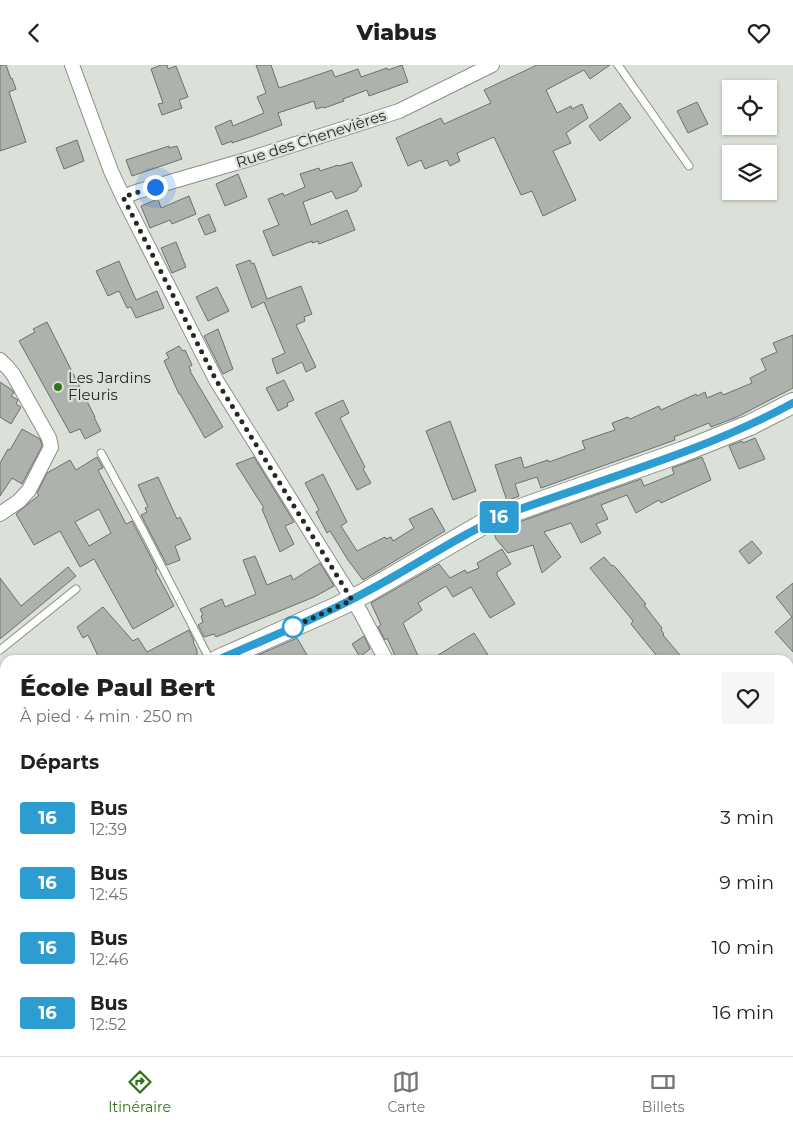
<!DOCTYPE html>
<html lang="fr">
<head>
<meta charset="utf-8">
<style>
  body { margin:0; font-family:Montserrat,sans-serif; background:#f6f6f6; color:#202124; height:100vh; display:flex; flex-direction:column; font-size:19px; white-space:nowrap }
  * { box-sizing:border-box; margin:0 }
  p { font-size:16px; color:#757577 }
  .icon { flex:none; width:28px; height:28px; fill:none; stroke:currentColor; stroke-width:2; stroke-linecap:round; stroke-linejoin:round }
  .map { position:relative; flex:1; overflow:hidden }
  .sheet { position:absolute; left:0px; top:590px; width:794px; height:401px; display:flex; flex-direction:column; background:#fff; border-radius:15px 15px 0 0; box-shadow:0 1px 4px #0004 }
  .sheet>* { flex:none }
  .badge { padding:0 10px; border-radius:4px; font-size:18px; line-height:32px }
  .fabs { position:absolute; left:722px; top:15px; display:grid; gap:10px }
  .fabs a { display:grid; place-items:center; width:55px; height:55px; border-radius:0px; background:#fff; box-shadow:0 1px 4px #0004; font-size:25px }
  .you { position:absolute; width:25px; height:25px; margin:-12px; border:4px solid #fff; border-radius:50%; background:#1a73e8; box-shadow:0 0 0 8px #1a73e833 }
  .map>.badge { position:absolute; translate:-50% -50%; box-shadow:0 0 0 2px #fff }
  h2 { padding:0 20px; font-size:19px; line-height:45px }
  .round { display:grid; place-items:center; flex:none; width:52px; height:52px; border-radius:0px; background:#f6f6f6 }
  .summary { display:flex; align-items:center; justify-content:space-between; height:85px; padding:0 20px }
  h1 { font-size:24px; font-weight:800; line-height:38px }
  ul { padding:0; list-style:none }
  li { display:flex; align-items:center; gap:15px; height:65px; padding:0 20px }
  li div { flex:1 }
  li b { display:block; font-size:19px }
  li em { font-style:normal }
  li .badge { min-width:55px; font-weight:700; text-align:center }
  header { display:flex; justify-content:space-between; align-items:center; height:65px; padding:0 20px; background:#fff; font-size:22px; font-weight:800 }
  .tab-bar { display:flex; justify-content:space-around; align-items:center; height:70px; border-top:1px solid #e0e0e0; background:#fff; font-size:14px; color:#757577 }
  .tab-bar a { display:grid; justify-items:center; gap:2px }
  .tab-bar .selected { color:#307515 }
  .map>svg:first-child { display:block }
</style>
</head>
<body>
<header><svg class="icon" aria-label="back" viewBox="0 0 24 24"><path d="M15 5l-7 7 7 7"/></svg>Viabus<svg class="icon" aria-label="heart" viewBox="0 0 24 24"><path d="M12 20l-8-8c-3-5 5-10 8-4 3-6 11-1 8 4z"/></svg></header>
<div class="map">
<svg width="793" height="991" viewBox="0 0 793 991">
  <rect width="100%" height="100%" fill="#dbe0d9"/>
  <path fill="#adb2ac" stroke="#6c716b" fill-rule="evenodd" d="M 0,0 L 6,0 L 11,14 L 12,13 L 16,24 L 9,27 L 26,77 L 0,86 Z
    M 161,0 L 167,0 L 168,4 L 176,1 L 188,32 L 179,35 L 182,43 L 162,50 L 158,39 L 163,38 L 151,4 Z
    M 256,0 L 271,0 L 279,23 L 332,5 L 335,12 L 358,4 L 361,12 L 387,3 L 388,5 L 402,0 L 408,17 L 369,31 L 367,25 L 343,34 L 344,36 L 324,43 L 323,42 L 316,44 L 314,36 L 278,48 L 282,60 L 253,71 L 232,78 L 232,76 L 222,80 L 215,62 L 231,55 L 233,61 L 264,48 L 257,32 L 266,28 Z
    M 537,0 L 610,0 L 590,14 L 584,5 L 546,25 L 557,48 L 571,41 L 572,44 L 582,39 L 588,53 L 566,68 L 571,78 L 553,86 L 576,135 L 543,151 L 532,126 L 521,130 L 494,72 L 457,88 L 460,96 L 450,101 L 447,95 L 425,104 L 421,95 L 408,101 L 396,73 L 441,53 L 444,59 L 491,38 L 484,25 Z
    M 697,37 L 708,59 L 688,68 L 677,46 Z
    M 620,38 L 631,53 L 600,76 L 589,61 Z
    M 77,75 L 84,96 L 64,104 L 56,83 Z
    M 169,81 L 169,83 L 177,81 L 182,94 L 132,111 L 126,95 Z
    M 352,97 L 362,121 L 359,122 L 357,126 L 336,134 L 332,126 L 303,137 L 311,160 L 347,145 L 355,165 L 319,179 L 318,176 L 312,178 L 312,176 L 273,191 L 263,166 L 279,160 L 268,134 L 283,128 L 284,131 L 305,122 L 300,109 L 319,103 L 320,106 L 338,100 L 339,101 Z
    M 238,109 L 247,132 L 225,141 L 216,119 Z
    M 189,131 L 196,149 L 172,159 L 170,155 L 150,163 L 141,141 L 158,134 L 161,143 Z
    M 209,149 L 216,166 L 205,170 L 198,154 Z
    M 176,177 L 186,202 L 172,208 L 161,183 Z
    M 250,195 L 252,199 L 254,198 L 267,234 L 301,221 L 312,249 L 304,252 L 305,256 L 296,260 L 316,302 L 306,307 L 302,297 L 277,309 L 272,294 L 285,288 L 264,237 L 252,243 L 236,200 Z
    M 119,196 L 136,235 L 157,226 L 164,243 L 136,253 L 131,242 L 127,243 L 119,226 L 108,231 L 96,206 Z
    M 217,222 L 229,246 L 208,256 L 196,232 Z
    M 47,257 L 95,352 L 94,352 L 101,366 L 85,374 L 80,364 L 70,368 L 19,276 L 35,267 L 33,264 Z
    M 218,264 L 233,304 L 223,309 L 204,271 Z
    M 793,270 L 793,323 L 737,352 L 711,362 L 709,358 L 674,372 L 675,375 L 541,423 L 537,412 L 515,419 L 519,431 L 507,436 L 495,400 L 521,392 L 524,403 L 548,395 L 549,397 L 585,384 L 582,376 L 615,365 L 612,358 L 628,352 L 630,354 L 659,341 L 661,345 L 696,329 L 697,331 L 705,327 L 707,333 L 721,327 L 723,330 L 752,318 L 750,313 L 766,305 L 761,294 L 777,287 L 773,278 Z
    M 179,281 L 183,286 L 185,285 L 192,300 L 189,302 L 191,306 L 190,306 L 223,362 L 205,373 L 180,329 L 179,329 L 164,296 L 169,293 L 166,288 Z
    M 284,315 L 294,335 L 287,338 L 288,341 L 278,346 L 266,323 Z
    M 0,317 L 12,325 L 14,328 L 11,331 L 18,335 L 16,339 L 21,342 L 11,359 L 0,352 Z
    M 343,335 L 349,348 L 340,353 L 349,371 L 365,402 L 363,404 L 371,418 L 357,425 L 315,348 Z
    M 450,356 L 476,426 L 453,435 L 426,366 Z
    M 22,364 L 40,374 L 42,381 L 22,419 L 12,413 L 0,431 L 0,398 L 8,384 L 10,385 Z
    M 755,373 L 765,394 L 739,404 L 729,381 L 742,376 L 743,378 Z
    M 97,392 L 103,403 L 98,405 L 126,459 L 132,456 L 157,504 L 155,505 L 174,541 L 133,564 L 94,494 L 80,502 L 60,466 L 34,480 L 16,449 L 39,430 L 37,428 L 47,408 L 70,395 L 76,405 ZM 99,444 L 111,468 L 89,481 L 75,457 Z
    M 254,392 L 294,457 L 285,461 L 294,479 L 280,487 L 262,444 L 264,443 L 236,399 Z
    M 702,392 L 711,415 L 661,438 L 659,435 L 636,448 L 627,430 L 601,440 L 608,454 L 596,459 L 601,468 L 581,478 L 571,458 L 544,467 L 561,492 L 542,508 L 533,480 L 508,488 L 496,474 L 494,467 L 516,458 L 641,414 L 644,421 L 674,409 L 672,403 Z
    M 323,409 L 347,457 L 341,461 L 357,486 L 385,472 L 386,474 L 391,472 L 393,476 L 414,463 L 409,454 L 432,443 L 445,466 L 363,515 L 348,495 L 330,466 L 327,468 L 316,447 L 319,445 L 305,418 Z
    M 158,412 L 177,454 L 180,452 L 191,474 L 175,481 L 180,495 L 167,500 L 141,450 L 147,447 L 145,443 L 148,442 L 138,420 Z
    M 752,476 L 762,488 L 749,499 L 739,486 Z
    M 502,484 L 511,499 L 497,507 L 497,510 L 515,539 L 490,553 L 471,522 L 453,532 L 446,521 L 418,538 L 422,545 L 403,558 L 420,595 L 397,595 L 387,573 L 385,575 L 378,562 L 381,560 L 371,538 L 439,499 L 450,513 L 465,505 L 467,508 L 479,503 L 477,498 Z
    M 255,491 L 267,520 L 291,510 L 293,515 L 320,498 L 334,521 L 314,532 L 216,572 L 214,569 L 204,572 L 198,560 L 203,557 L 201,551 L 203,550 L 200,544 L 222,534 L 225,542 L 256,529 L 243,495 Z
    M 604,492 L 612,501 L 613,500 L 617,504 L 646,539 L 644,540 L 662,563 L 661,565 L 664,569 L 663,570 L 684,595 L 660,595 L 631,559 L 633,556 L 590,503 Z
    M 68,502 L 76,511 L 0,574 L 0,513 L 21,541 Z
    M 793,518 L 793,587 L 775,567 L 792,552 L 776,532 Z
    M 103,542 L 133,576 L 138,573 L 147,587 L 189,565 L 194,576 L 193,577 L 197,585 L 197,590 L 188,595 L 100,595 L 88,570 L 83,573 L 77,562 Z
    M 474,568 L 488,590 L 479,595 L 430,595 Z
    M 364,571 L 370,584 L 360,592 L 352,579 Z
    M 297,573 L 310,595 L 247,595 Z"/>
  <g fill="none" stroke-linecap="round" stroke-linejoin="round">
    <g stroke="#8a8f89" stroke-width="9">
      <path id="lane" d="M 618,0 L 689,101
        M 101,388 L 144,467 L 210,595
        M 0,585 L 76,524
        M 0,909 L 5,906"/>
    </g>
    <g stroke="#8a8f89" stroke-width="16">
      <path id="street" d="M 72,0 L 111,106 L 123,132 L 216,315 L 361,548 L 386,595
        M 123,132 L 136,127 L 249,94 L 399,46 L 492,0
        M 0,295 L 8,303 L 13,309 L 49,373 L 51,382 L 29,425 L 19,436 L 0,449
        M 566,986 L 570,991"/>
    </g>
    <g stroke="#8a8f89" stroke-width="22">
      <path id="secondary" d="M 218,595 L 335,543 L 365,528 L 485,458 L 512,447 L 682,387 L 750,360 L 793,338
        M 789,665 L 793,660
        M 0,718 L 5,715
        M 0,837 L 5,842
        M 132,986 L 135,991
        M 385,991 L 390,986"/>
    </g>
    <use href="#lane" stroke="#fff" stroke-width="7"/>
    <use href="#street" stroke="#fff" stroke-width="14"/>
    <use href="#secondary" stroke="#fff" stroke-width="20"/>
  </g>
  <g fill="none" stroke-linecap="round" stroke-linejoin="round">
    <g stroke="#fff" stroke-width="11">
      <path id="line" d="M 218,595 C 267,573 317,554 364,528 C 414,502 460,469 512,447 C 606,413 705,386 793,338"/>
    </g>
    <use href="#line" stroke="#2c9cd1" stroke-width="8"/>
    <path stroke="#272926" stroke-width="5" stroke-dasharray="0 9" d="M 155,122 L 123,132 L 216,315 L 352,535 L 293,562"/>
  </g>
  <circle fill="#307515" stroke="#dbe0d9" stroke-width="2" cx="58" cy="322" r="5"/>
  <circle fill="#fff" stroke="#2c9cd1" stroke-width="2.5" cx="293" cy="562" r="10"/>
  <g text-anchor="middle" stroke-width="4.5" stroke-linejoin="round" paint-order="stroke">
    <g font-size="15" fill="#272926" stroke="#dbe0d9">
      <text transform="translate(311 74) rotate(-18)" y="5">Rue des Chenevières</text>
    </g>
    <g font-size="15" fill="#272926" stroke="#dbe0d9" text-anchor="start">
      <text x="68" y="318">Les Jardins<tspan x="68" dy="17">Fleuris</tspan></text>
    </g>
  </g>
</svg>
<div class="fabs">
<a><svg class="icon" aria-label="locate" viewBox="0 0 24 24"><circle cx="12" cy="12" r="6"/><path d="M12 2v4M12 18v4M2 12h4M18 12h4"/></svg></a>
<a><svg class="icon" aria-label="layers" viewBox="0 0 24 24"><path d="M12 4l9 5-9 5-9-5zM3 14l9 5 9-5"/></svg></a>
</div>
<div class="you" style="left:155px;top:122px"></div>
<b class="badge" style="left:499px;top:452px;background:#2c9cd1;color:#fff">16</b>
<section class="sheet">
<div class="summary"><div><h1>École Paul Bert</h1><p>À pied · 4 min · 250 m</p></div><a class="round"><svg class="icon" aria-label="heart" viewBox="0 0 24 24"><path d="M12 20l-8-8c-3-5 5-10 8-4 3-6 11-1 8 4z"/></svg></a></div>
<h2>Départs</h2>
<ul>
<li><span class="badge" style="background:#2c9cd1;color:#fff">16</span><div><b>Bus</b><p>12:39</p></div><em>3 min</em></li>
<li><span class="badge" style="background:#2c9cd1;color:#fff">16</span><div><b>Bus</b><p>12:45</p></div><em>9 min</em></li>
<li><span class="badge" style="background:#2c9cd1;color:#fff">16</span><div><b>Bus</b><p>12:46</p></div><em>10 min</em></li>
<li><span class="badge" style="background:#2c9cd1;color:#fff">16</span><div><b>Bus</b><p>12:52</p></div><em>16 min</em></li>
</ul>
</section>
</div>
<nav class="tab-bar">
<a class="selected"><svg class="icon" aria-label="directions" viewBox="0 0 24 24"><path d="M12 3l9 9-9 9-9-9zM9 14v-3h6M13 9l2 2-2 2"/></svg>Itinéraire</a>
<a><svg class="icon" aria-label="map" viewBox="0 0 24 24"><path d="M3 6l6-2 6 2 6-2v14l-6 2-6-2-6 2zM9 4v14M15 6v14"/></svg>Carte</a>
<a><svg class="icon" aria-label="tickets" viewBox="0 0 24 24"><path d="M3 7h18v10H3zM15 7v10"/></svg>Billets</a>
</nav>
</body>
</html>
